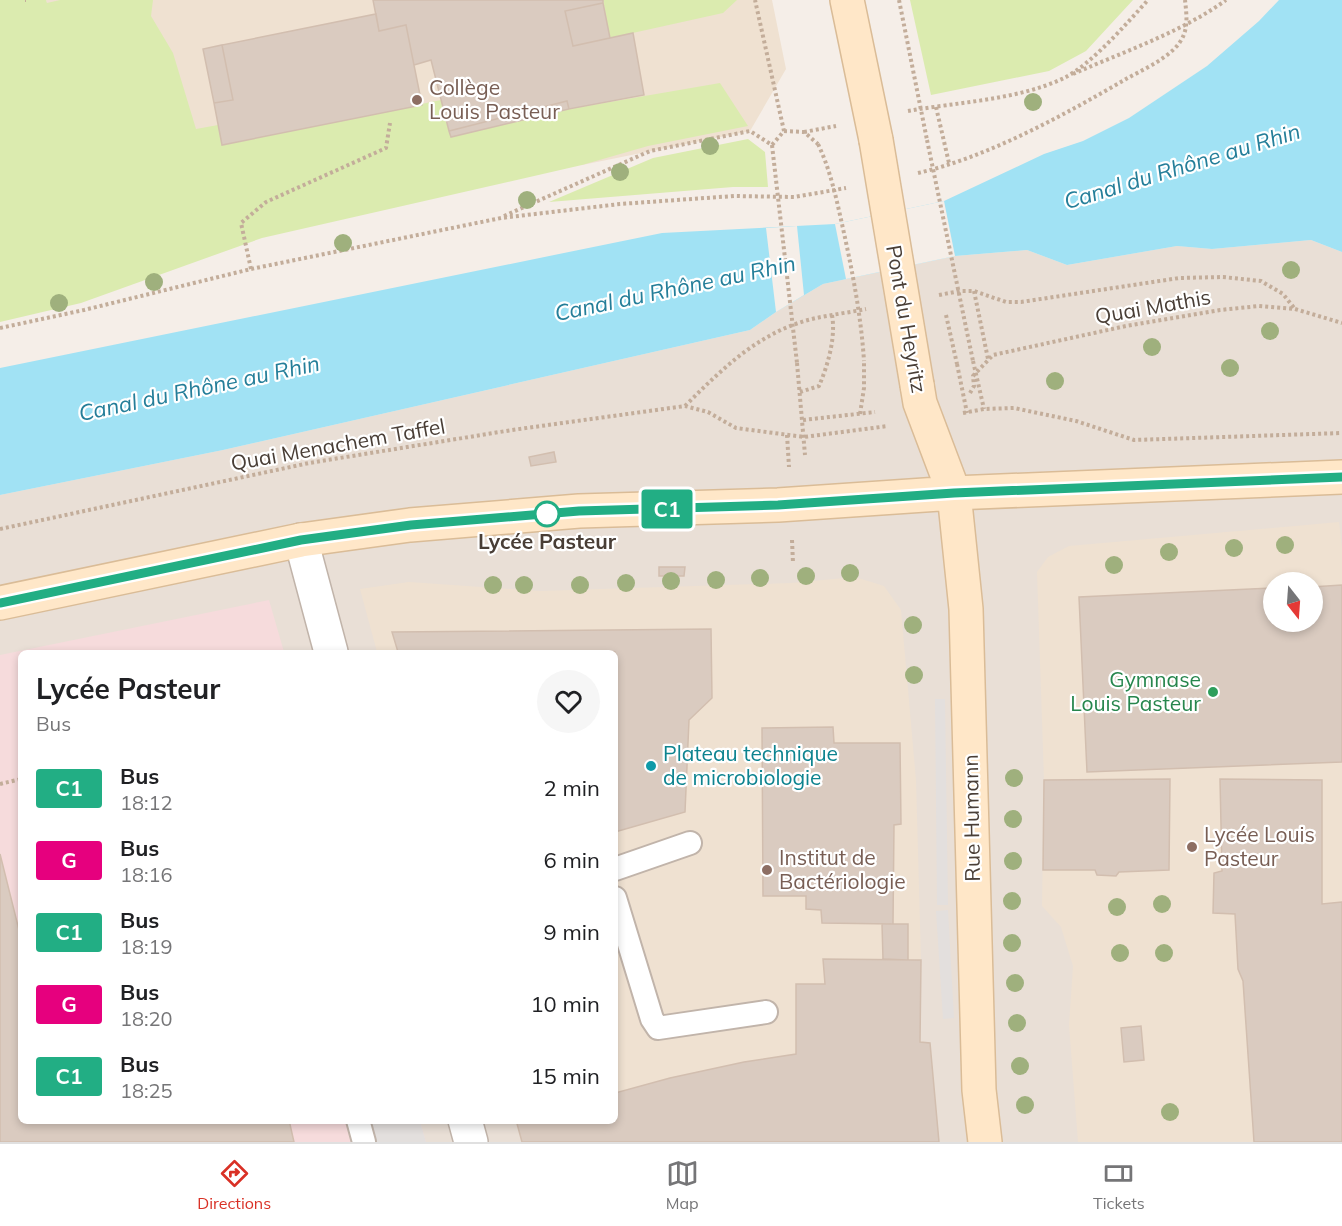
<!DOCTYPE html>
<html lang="en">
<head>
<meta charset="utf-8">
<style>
  body { margin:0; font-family:Mulish,sans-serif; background:#f6f6f6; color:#202124; height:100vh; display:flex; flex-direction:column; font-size:22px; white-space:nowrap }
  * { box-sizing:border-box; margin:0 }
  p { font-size:20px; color:#757577 }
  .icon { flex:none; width:33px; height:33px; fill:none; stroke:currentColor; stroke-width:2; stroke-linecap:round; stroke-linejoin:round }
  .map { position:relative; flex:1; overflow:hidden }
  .panel { position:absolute; left:18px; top:650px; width:600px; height:474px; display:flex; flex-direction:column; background:#fff; border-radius:9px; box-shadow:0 3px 9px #0003 }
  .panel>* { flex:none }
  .badge { padding:0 12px; border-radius:4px; font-size:21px; line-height:39px }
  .needle { width:39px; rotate:163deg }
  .tools { position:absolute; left:1263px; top:572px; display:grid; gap:12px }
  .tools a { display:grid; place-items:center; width:60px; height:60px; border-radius:50%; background:#fff; box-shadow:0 3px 9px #0003; font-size:30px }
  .map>.badge { position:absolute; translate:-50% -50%; box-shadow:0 0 0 3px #fff }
  .round { display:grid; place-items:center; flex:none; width:63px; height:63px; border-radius:32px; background:#f6f6f6 }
  .overview { display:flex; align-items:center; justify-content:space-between; height:102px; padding:0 18px }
  h1 { font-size:28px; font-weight:700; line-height:45px }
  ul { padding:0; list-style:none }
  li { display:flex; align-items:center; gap:18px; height:72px; padding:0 18px }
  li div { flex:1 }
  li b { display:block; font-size:22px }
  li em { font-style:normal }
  li .badge { min-width:66px; font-weight:700; text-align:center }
  .tabs { display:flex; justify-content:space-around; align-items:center; height:84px; border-top:2px solid #e0e0e0; background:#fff; font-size:16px; color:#757577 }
  .tabs a { display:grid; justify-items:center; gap:3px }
  .tabs .on { color:#d93025 }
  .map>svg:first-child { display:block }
</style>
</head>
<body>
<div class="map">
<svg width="1342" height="1142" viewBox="0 0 1342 1142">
  <rect width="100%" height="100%" fill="#f5eee8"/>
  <path fill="#e9dfd6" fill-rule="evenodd" d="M 1311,240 L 1342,252 L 1342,1142 L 0,1142 L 0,495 L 223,450 L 750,330 L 776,312 L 823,284 L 955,256 L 1027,250 L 1067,265 L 1177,246 L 1212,249 ZM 1274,582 L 1312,582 L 1312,621 L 1274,621 ZM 21,652 L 615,652 L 615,1120 L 21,1120 Z"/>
  <path fill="#efe1d1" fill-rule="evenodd" d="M 46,0 L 772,0 L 786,69 L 750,131 L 582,165 L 234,143 L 81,171 Z
    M 1339,522 L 1342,548 L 1342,1142 L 1078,1142 L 1069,1025 L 1073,966 L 1061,927 L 1042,906 L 1044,780 L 1037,572 L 1048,557 L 1069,546 ZM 1274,582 L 1312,582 L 1312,621 L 1274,621 Z
    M 855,577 L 884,586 L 901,610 L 916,780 L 921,960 L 920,1041 L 930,1043 L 939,1142 L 522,1142 L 516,1121 L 615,1120 L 615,652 L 377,652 L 360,589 L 409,582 L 540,591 L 791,583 Z"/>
  <path fill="#f6dbdc" d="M 269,600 L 284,652 L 21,652 L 21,1120 L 420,1121 L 426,1142 L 0,1142 L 0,655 Z"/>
  <path fill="#dbebaf" d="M 0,0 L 46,0 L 47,3 L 60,0 L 153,0 L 151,16 L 173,53 L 196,129 L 218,125 L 223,145 L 441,100 L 451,137 L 569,109 L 720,83 L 748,126 L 648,146 L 582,165 L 262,238 L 81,303 L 0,322 Z
    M 603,0 L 737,0 L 723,13 L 610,38 Z
    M 910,0 L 1133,0 L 1086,51 L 1049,71 L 931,95 Z
    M 748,139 L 765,152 L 768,187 L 733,187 L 549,202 L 653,158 Z"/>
  <path fill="#e3dfdd" d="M 935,699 L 945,699 L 948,905 L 937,905 Z
    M 948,910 L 954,1018 L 943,1019 L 936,911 Z
    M 357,1121 L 420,1121 L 426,1142 L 364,1142 Z"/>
  <path fill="#a1e2f4" d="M 1279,0 L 1342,0 L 1342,252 L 1311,240 L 1212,249 L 1177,246 L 1067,265 L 1027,250 L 955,256 L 823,284 L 776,312 L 750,330 L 223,450 L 0,495 L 0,368 L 662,233 L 835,224 L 944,201 L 1044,154 L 1083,141 L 1129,118 L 1207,66 L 1259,21 Z"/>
  <path fill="#f5eee8" d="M 944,201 L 955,256 L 846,279 L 835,224 Z
    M 797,226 L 804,295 L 776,312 L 766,228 Z"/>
  <path fill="#dacbc0" stroke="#d2beaf" stroke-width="1.5" d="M 373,0 L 603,0 L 603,3 L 565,11 L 573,46 L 633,33 L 644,95 L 569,109 L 567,101 L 449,131 L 431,60 L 414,65 L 406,25 L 379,31 Z
    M 603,3 L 610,38 L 573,46 L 565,11 Z
    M 376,14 L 379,31 L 406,25 L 422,105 L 222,145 L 214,103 L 233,100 L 222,45 Z
    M 222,45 L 233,100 L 214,103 L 203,49 Z
    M 567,101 L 569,109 L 451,137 L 449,131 Z
    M 554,452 L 556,462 L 531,466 L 529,457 Z
    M 659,567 L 685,567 L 684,576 L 659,576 Z
    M 1342,585 L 1342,762 L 1087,772 L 1079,597 L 1274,588 L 1274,621 L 1312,621 L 1312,587 Z
    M 711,629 L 712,698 L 689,720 L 685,812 L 615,832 L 615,652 L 398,652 L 392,632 Z
    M 833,727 L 834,743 L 900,743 L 901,824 L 894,825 L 893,924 L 822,923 L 821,910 L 806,909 L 806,896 L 763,896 L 762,728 Z
    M 1170,779 L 1169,870 L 1119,872 L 1116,876 L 1097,875 L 1095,870 L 1043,870 L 1044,780 Z
    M 1220,779 L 1322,780 L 1322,904 L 1342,902 L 1342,1142 L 1254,1142 L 1243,981 L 1238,969 L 1235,914 L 1213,913 L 1214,873 L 1222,871 Z
    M 0,854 L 21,938 L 21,1120 L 289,1120 L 294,1142 L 0,1142 Z
    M 882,924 L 908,924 L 908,960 L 883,959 Z
    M 823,959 L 921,960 L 920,1042 L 930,1043 L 939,1142 L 522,1142 L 516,1120 L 615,1120 L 615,1093 L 670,1078 L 744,1062 L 796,1054 L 796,984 L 825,984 Z
    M 1141,1026 L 1144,1060 L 1124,1062 L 1121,1028 Z"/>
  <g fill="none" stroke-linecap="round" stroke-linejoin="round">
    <g stroke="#c1b4aa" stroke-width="26">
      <path id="lane" d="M 615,869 L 690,843
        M 615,898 L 652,1019 L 658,1028 L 766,1012
        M 358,1120 L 364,1142"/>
    </g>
    <g stroke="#c1b4aa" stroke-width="36">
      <path id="street" d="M 301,540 L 331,652
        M 465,1120 L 471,1142"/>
    </g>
    <g stroke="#dabc97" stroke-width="36">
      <path id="secondary" d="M 847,0 L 876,140
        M 917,385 L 920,403 L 954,493 L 966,609 L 979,1090 L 985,1142
        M 0,603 L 301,540 L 410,525 L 579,511 L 778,505 L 954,493 L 1342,477"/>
    </g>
    <path stroke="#c3ad9a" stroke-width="4" stroke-dasharray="3 3" stroke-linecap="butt" d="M 25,0 L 26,0
      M 899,0 L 927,140
      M 1073,74 C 1123,52 1182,32 1226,0
      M 936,107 L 949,163
      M 908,111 C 958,102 1018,100 1064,78 C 1092,64 1127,23 1148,0
      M 784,131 L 804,132 L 818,144
      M 804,132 L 836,126
      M 918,173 C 988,157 1064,115 1126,79 C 1142,70 1163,61 1176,47 C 1189,33 1187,18 1185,0
      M 504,216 L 650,151 L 750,131 L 772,145 L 784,131 L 755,0
      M 251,269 L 241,223 L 266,202 L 386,148 L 390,123
      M 974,291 L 988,359
      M 939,295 L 960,291 L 974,291 L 1006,302 L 1021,302 L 1179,278 L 1223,277 L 1261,281 L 1283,294 L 1295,309
      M 0,328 L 84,310 L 251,269 L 501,218 L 620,204 L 734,196 L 794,197 L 846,188
      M 973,361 L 984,409
      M 797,363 L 805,455
      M 957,364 L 967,413
      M 800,392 L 819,386 C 828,365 836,337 832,315
      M 970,393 L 974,386 L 973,376 L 993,355 L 1126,326 L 1220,310 L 1259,306 L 1295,309 L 1342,323
      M 685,406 C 721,370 757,334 808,320 C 827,315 847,313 866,309
      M 963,413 L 984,409 L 1014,408 L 1076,421 L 1134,440 L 1342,433
      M 860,414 L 864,388 L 864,361
      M 803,420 L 875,412
      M 787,435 L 789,467
      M 0,529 L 309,463 L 512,430 L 685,406 L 708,412 L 736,428 L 804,437 L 888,426
      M 792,540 L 793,563
      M 0,784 L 21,779"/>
    <use href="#lane" stroke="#fff" stroke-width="22"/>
    <use href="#street" stroke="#fff" stroke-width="33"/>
    <use href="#secondary" stroke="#ffe7c8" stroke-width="33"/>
    <g stroke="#dabc97" stroke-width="36" stroke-linecap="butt">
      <path id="secondary-bridge" d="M 876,140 L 917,385"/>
    </g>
    <path stroke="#c3ad9a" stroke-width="4" stroke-dasharray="3 3" stroke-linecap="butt" d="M 927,140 L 973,361
      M 818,144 C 830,169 836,197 842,224 C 852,269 861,315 864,361
      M 772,145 L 797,363
      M 946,315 L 957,364"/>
    <use href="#secondary-bridge" stroke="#ffe7c8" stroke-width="33"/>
  </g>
  <g fill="#9fb07d">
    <circle cx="1033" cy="102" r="9"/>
    <circle cx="710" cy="146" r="9"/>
    <circle cx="620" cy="172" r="9"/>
    <circle cx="527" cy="200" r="9"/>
    <circle cx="343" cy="243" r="9"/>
    <circle cx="1291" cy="270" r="9"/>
    <circle cx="154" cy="282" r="9"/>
    <circle cx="59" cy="303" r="9"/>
    <circle cx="1270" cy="331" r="9"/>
    <circle cx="1152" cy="347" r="9"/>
    <circle cx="1230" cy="368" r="9"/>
    <circle cx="1055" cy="381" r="9"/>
    <circle cx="1285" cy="545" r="9"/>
    <circle cx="1234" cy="548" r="9"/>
    <circle cx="1169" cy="552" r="9"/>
    <circle cx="1114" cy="565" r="9"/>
    <circle cx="850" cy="573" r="9"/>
    <circle cx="806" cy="576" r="9"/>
    <circle cx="760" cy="578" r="9"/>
    <circle cx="716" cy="580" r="9"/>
    <circle cx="671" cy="581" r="9"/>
    <circle cx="626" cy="583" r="9"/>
    <circle cx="493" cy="585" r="9"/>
    <circle cx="524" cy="585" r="9"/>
    <circle cx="580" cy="585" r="9"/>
    <circle cx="913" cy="625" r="9"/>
    <circle cx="914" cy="675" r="9"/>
    <circle cx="1014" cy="778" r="9"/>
    <circle cx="1013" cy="819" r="9"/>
    <circle cx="1013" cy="861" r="9"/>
    <circle cx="1012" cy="901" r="9"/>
    <circle cx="1162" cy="904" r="9"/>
    <circle cx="1117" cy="907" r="9"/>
    <circle cx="1012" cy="943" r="9"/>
    <circle cx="1120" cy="953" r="9"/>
    <circle cx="1164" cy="953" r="9"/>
    <circle cx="1015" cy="983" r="9"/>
    <circle cx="1017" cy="1023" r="9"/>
    <circle cx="1020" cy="1066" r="9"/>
    <circle cx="1025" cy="1105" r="9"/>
    <circle cx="1170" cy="1112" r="9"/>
  </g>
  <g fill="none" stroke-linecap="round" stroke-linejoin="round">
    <g stroke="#fff" stroke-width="14">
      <path id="line" d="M 0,603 L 301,540 L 411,525 L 579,511 L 778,505 L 954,493 L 1342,477"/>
    </g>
    <use href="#line" stroke="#22ae84" stroke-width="9"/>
  </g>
  <g fill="#8d6e63" stroke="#fff" stroke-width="2">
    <circle cx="417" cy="100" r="6"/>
    <circle cx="1192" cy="847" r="6"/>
    <circle cx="767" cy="870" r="6"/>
  </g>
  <circle fill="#fff" stroke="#22ae84" stroke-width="3" cx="547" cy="514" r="12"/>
  <circle fill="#2e9e5b" stroke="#fff" stroke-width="2" cx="1213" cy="692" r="6"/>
  <circle fill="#0f9aa8" stroke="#fff" stroke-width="2" cx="651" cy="766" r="6"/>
  <g text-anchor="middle" stroke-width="4.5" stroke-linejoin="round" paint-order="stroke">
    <g font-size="21" fill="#785e54" stroke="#fff" text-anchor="start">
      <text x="429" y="95">Collège<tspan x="429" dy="24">Louis Pasteur</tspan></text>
      <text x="1204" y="842">Lycée Louis<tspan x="1204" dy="24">Pasteur</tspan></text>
      <text x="779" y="865">Institut de<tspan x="779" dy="24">Bactériologie</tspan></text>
    </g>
    <g font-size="21" fill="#493e36" stroke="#fff">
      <text transform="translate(1153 307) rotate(-10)" y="7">Quai Mathis</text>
      <text transform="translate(906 319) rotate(80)" y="7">Pont du Heyritz</text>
      <text transform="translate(338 445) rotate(-10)" y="7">Quai Menachem Taffel</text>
      <text transform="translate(972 818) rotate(-91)" y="7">Rue Humann</text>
    </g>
    <g font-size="21" font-weight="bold" fill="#493e36" stroke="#fff">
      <text x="547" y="549">Lycée Pasteur</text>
    </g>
    <g font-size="21" fill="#27864d" stroke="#fff" text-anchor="end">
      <text x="1201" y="687">Gymnase<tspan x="1201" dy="24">Louis Pasteur</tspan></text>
    </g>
    <g font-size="21" fill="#0d838f" stroke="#fff" text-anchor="start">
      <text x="663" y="761">Plateau technique<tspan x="663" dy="24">de microbiologie</tspan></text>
    </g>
    <g font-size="22" font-style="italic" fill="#247e99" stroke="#fff">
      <text transform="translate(1182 166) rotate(-17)" y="8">Canal du Rhône au Rhin</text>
      <text transform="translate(675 288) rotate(-12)" y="8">Canal du Rhône au Rhin</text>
      <text transform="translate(199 388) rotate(-12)" y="8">Canal du Rhône au Rhin</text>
    </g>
  </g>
</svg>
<div class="tools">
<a><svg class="needle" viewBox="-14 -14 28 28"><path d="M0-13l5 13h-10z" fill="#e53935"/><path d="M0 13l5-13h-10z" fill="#757577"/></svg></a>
</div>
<b class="badge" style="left:667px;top:509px;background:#22ae84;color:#fff">C1</b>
<section class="panel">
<div class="overview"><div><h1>Lycée Pasteur</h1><p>Bus</p></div><a class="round"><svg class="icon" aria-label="heart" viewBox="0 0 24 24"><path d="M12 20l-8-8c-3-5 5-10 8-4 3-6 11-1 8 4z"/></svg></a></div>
<ul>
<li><span class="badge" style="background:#22ae84;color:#fff">C1</span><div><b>Bus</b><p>18:12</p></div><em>2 min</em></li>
<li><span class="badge" style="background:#e6007e;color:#fff">G</span><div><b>Bus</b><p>18:16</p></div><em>6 min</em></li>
<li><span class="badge" style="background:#22ae84;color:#fff">C1</span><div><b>Bus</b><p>18:19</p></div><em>9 min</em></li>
<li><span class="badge" style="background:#e6007e;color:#fff">G</span><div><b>Bus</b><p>18:20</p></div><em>10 min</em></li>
<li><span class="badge" style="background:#22ae84;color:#fff">C1</span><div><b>Bus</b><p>18:25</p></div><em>15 min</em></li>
</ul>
</section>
</div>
<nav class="tabs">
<a class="on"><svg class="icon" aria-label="directions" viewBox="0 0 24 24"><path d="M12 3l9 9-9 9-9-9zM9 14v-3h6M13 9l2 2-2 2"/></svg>Directions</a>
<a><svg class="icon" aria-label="map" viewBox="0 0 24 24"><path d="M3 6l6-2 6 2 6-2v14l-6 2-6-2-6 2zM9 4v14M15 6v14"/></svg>Map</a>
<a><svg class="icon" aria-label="tickets" viewBox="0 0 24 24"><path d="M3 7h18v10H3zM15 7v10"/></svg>Tickets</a>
</nav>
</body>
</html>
